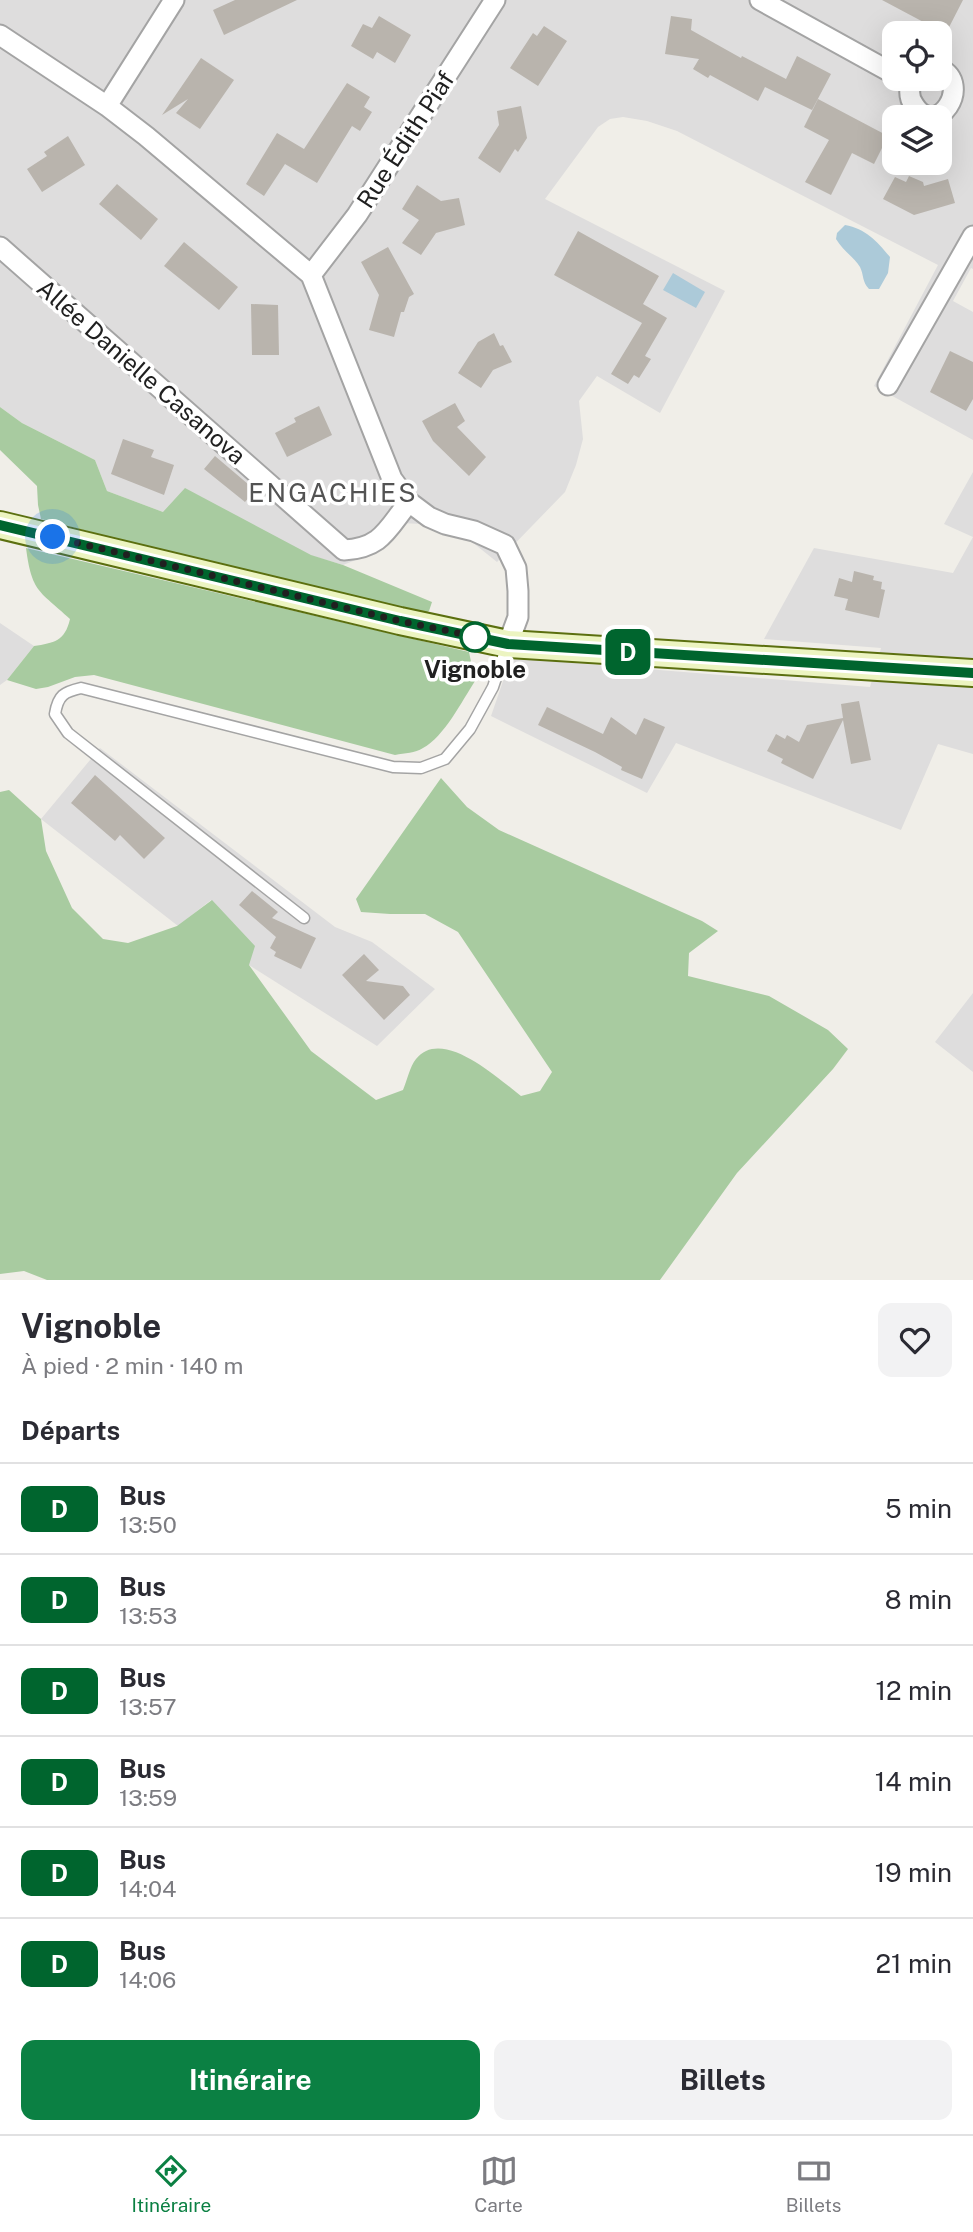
<!DOCTYPE html>
<html lang="fr">
<head>
<meta charset="utf-8">
<style>
  body { margin:0; font-family:"Public Sans",sans-serif; background:#f2f2f3; color:#2b2b33; height:100vh; display:flex; flex-direction:column; font-size:26px; white-space:nowrap }
  * { box-sizing:border-box; margin:0 }
  p { font-size:23px; color:#7c7c81 }
  .icon { flex:none; width:38px; height:38px; fill:none; stroke:currentColor; stroke-width:2; stroke-linecap:round; stroke-linejoin:round }
  .map { position:relative; height:1280px; overflow:hidden }
  .panel { display:flex; flex-direction:column; background:#fff; flex:1 }
  .panel>* { flex:none }
  .badge { padding:0 14px; border-radius:10px; font-size:24px; line-height:46px }
  .tools { position:absolute; left:882px; top:21px; display:grid; gap:14px }
  .tools a { display:grid; place-items:center; width:70px; height:70px; border-radius:14px; background:#fff; box-shadow:0 7px 28px #0002; font-size:35px }
  .you { position:absolute; width:35px; height:35px; margin:-18px; border:5px solid #fff; border-radius:50%; background:#1a73e8; box-shadow:0 0 0 10px #1a73e833 }
  .map>.badge { position:absolute; translate:-50% -50%; box-shadow:0 0 0 4px #fff }
  h2 { padding:0 21px; font-size:26px; line-height:63px }
  .round { display:grid; place-items:center; flex:none; width:74px; height:74px; border-radius:14px; background:#f2f2f3 }
  .head { display:flex; align-items:center; justify-content:space-between; height:119px; padding:0 21px }
  h1 { font-size:33px; font-weight:700; line-height:52px }
  .cta { display:flex; gap:14px; margin-top:auto; padding:14px 21px }
  .cta a { flex:1; height:80px; border-radius:14px; background:#0b8043; color:#fff; font-size:28px; font-weight:700; line-height:80px; text-align:center }
  .cta a+a { background:#f2f2f3; color:#2b2b33 }
  ul { padding:0; list-style:none }
  li { display:flex; align-items:center; gap:21px; height:91px; padding:0 21px; border-top:2px solid #e1e1e2 }
  li div { flex:1 }
  li b { display:block; font-size:26px }
  li em { font-style:normal }
  li .badge { min-width:77px; font-weight:700; text-align:center }
  .tabs { display:flex; justify-content:space-around; align-items:center; height:98px; border-top:2px solid #e1e1e2; background:#fff; font-size:19px; color:#7c7c81 }
  .tabs a { display:grid; justify-items:center; gap:4px }
  .tabs .active { color:#0b8043 }
  .map>svg:first-child { display:block }
</style>
</head>
<body>
<div class="map">
<svg width="973" height="1280" viewBox="0 0 973 1280">
  <rect width="100%" height="100%" fill="#f0eee8"/>
  <path fill="#dedddd" fill-rule="evenodd" d="M 0,0 L 973,0 L 973,269 L 971,268 L 953,301 L 973,312 L 973,440 L 874,386 L 938,265 L 677,131 L 647,121 L 623,117 L 610,119 L 598,127 L 545,199 L 725,291 L 660,413 L 597,376 L 579,401 L 583,439 L 576,465 L 565,492 L 497,562 L 472,542 L 421,524 L 401,523 L 376,552 L 343,565 L 163,512 L 107,491 L 95,460 L 22,423 L 0,407 ZM 894,33 L 940,33 L 940,79 L 894,79 ZM 894,117 L 940,117 L 940,163 L 894,163 Z
    M 973,472 L 973,754 L 938,744 L 901,830 L 676,743 L 647,793 L 491,716 L 511,658 L 870,687 L 881,648 L 764,639 L 814,548 L 953,573 L 973,537 L 944,524 Z
    M 0,623 L 34,646 L 7,680 L 0,685 Z
    M 100,748 L 335,927 L 372,942 L 435,989 L 377,1046 L 249,965 L 211,900 L 178,926 L 41,819 Z
    M 973,993 L 973,1072 L 935,1042 Z"/>
  <path fill="#a8cba0" d="M 0,407 L 22,423 L 95,460 L 107,491 L 163,512 L 185,488 L 311,555 L 343,565 L 432,602 L 429,611 L 418,617 L 41,519 L 38,505 L 37,486 L 0,450 Z
    M 26,548 L 469,652 L 475,681 C 462,701 444,737 423,748 C 415,753 405,753 395,755 L 94,675 L 75,677 L 48,687 L 36,689 L 7,680 L 34,646 C 54,643 65,641 70,619 C 39,590 32,593 26,548 Z
    M 441,778 L 467,807 L 499,830 L 702,921 L 718,931 L 689,953 L 688,976 L 769,996 L 828,1030 L 848,1049 L 833,1069 L 737,1173 L 660,1280 L 47,1280 L 24,1271 L 0,1274 L 0,792 L 9,790 L 41,819 L 46,851 L 72,908 L 103,939 L 128,943 L 177,926 L 212,900 L 255,946 L 249,965 L 311,1051 L 376,1100 L 403,1090 C 407,1081 410,1066 416,1059 C 442,1026 499,1079 521,1096 L 540,1091 L 552,1072 L 458,932 L 425,914 L 390,914 L 361,912 L 356,899 Z"/>
  <path fill="#accad9" d="M 845,225 C 866,229 877,241 890,257 L 888,273 L 879,289 L 869,289 C 862,282 864,275 860,267 C 855,258 843,251 836,239 L 837,233 Z
    M 673,273 L 705,292 L 696,308 L 663,290 Z"/>
  <path fill="#b9b4ad" d="M 235,0 L 297,0 L 224,35 L 213,10 Z
    M 882,0 L 963,0 L 944,37 L 927,28 L 929,25 Z
    M 379,16 L 411,35 L 395,63 L 377,52 L 373,59 L 351,46 L 363,24 L 372,28 Z
    M 671,16 L 692,19 L 691,30 L 741,58 L 742,56 L 786,79 L 797,56 L 831,74 L 812,110 L 765,87 L 758,101 L 710,75 L 708,78 L 693,69 L 699,59 L 665,54 Z
    M 544,26 L 567,41 L 538,86 L 510,68 L 533,33 L 537,36 Z
    M 201,58 L 234,80 L 200,129 L 176,113 L 188,99 L 162,115 Z
    M 347,83 L 370,97 L 364,107 L 372,112 L 360,131 L 352,126 L 317,183 L 285,164 L 264,196 L 246,184 L 277,133 L 304,149 Z
    M 818,99 L 888,136 L 874,164 L 852,153 L 831,195 L 805,182 L 829,140 L 804,127 Z
    M 521,106 L 527,138 L 518,152 L 515,149 L 500,173 L 478,158 L 499,125 L 497,111 Z
    M 68,136 L 85,165 L 42,192 L 27,169 L 47,156 L 44,152 Z
    M 909,176 L 923,182 L 924,186 L 948,179 L 955,203 L 914,215 L 883,199 L 895,177 L 906,182 Z
    M 117,184 L 158,219 L 141,240 L 99,204 Z
    M 417,185 L 441,201 L 459,198 L 465,225 L 436,233 L 421,255 L 402,243 L 419,220 L 402,209 Z
    M 578,231 L 659,276 L 643,304 L 667,318 L 645,356 L 651,359 L 639,378 L 634,375 L 628,384 L 611,374 L 642,323 L 554,275 Z
    M 184,242 L 238,287 L 219,310 L 164,266 Z
    M 388,247 L 414,294 L 409,297 L 404,312 L 401,312 L 394,337 L 369,330 L 379,295 L 361,262 Z
    M 251,304 L 278,305 L 279,355 L 252,355 Z
    M 494,333 L 500,346 L 503,345 L 512,362 L 493,370 L 481,388 L 458,373 L 478,342 Z
    M 950,351 L 973,362 L 973,399 L 966,411 L 930,392 Z
    M 455,403 L 465,421 L 457,427 L 486,457 L 469,476 L 433,441 L 422,421 Z
    M 319,406 L 332,435 L 287,457 L 275,433 L 296,422 L 294,418 Z
    M 123,439 L 154,450 L 151,457 L 174,465 L 164,495 L 111,474 Z
    M 215,456 L 255,490 L 245,502 L 204,469 Z
    M 854,571 L 874,576 L 873,580 L 882,582 L 881,589 L 885,590 L 879,618 L 845,610 L 848,599 L 834,596 L 839,578 L 852,582 Z
    M 859,701 L 871,760 L 851,764 L 843,720 L 813,779 L 781,763 L 783,759 L 767,751 L 776,734 L 785,739 L 787,735 L 799,742 L 807,725 L 843,718 L 841,704 Z
    M 547,707 L 603,734 L 611,717 L 636,735 L 644,718 L 665,727 L 642,779 L 621,770 L 622,767 L 595,752 L 538,725 Z
    M 95,775 L 165,838 L 144,859 L 120,835 L 115,841 L 71,803 Z
    M 252,891 L 278,912 L 272,918 L 316,938 L 301,969 L 274,956 L 276,952 L 270,948 L 276,937 L 239,905 Z
    M 364,954 L 379,970 L 366,981 L 403,986 L 410,995 L 384,1020 L 342,975 Z"/>
  <g fill="none" stroke-linecap="round" stroke-linejoin="round">
    <g stroke="#a4a4a4" stroke-width="13">
      <path id="lane" d="M 304,918 L 68,733 L 55,714 C 58,695 64,692 81,688 L 393,767 L 421,768 L 445,759 L 470,729 L 493,687 L 507,645"/>
    </g>
    <g stroke="#a4a4a4" stroke-width="23">
      <path id="street" d="M 760,0 L 894,74
        M 0,35 L 107,106 L 146,136 L 311,275 L 392,479 L 409,502 L 429,517 L 445,524 L 474,531 L 505,545 L 516,568 L 518,591 L 518,617 L 508,644
        M 913,79 C 909,87 908,97 914,105 C 937,141 973,84 940,69
        M 107,106 L 174,0
        M 0,247 L 344,550 C 382,548 387,529 409,502
        M 311,275 L 357,215 L 495,0
        M 888,385 L 973,236"/>
    </g>
    <g stroke="#5b6f0f" stroke-width="30">
      <path id="secondary" d="M 0,525 L 400,621 L 508,644 L 973,673"/>
    </g>
    <use href="#lane" stroke="#fff" stroke-width="10"/>
    <use href="#street" stroke="#fff" stroke-width="19"/>
    <use href="#secondary" stroke="#ecf4c1" stroke-width="26"/>
  </g>
  <g fill="none" stroke-linecap="round" stroke-linejoin="round">
    <g stroke="#fff" stroke-width="16">
      <path id="line" d="M 0,525 L 400,621 L 508,644 L 973,673"/>
    </g>
    <use href="#line" stroke="#00652e" stroke-width="10"/>
    <path stroke="#202020" stroke-width="7" stroke-dasharray="0 12.6" d="M 53,537 L 400,621 L 482,638 L 475,637"/>
  </g>
  <circle fill="#fff" stroke="#00652e" stroke-width="3.5" cx="475" cy="637" r="14"/>
  <g text-anchor="middle" stroke-width="7" stroke-linejoin="round" paint-order="stroke">
    <g font-size="24" fill="#202020" stroke="#fff">
      <text transform="translate(406 140) rotate(-57)" y="8">Rue Édith Piaf</text>
      <text transform="translate(141 372) rotate(41)" y="8">Allée Danielle Casanova</text>
    </g>
    <g font-size="24" font-weight="bold" fill="#202020" stroke="#fff">
      <text x="475" y="678">Vignoble</text>
    </g>
    <g font-size="26" letter-spacing="2" fill="#535353" stroke="#fff">
      <text x="333" y="502">ENGACHIES</text>
    </g>
  </g>
</svg>
<div class="tools">
<a><svg class="icon" aria-label="locate" viewBox="0 0 24 24"><circle cx="12" cy="12" r="6"/><path d="M12 2v4M12 18v4M2 12h4M18 12h4"/></svg></a>
<a><svg class="icon" aria-label="layers" viewBox="0 0 24 24"><path d="M12 4l9 5-9 5-9-5zM3 14l9 5 9-5"/></svg></a>
</div>
<div class="you" style="left:53px;top:537px"></div>
<b class="badge" style="left:628px;top:652px;background:#00652e;color:#fff">D</b>
</div>
<section class="panel">
<div class="head"><div><h1>Vignoble</h1><p>À pied · 2 min · 140 m</p></div><a class="round"><svg class="icon" aria-label="heart" viewBox="0 0 24 24"><path d="M12 20l-8-8c-3-5 5-10 8-4 3-6 11-1 8 4z"/></svg></a></div>
<h2>Départs</h2>
<ul>
<li><span class="badge" style="background:#00652e;color:#fff">D</span><div><b>Bus</b><p>13:50</p></div><em>5 min</em></li>
<li><span class="badge" style="background:#00652e;color:#fff">D</span><div><b>Bus</b><p>13:53</p></div><em>8 min</em></li>
<li><span class="badge" style="background:#00652e;color:#fff">D</span><div><b>Bus</b><p>13:57</p></div><em>12 min</em></li>
<li><span class="badge" style="background:#00652e;color:#fff">D</span><div><b>Bus</b><p>13:59</p></div><em>14 min</em></li>
<li><span class="badge" style="background:#00652e;color:#fff">D</span><div><b>Bus</b><p>14:04</p></div><em>19 min</em></li>
<li><span class="badge" style="background:#00652e;color:#fff">D</span><div><b>Bus</b><p>14:06</p></div><em>21 min</em></li>
</ul>
<div class="cta"><a>Itinéraire</a><a>Billets</a></div>
</section>
<nav class="tabs">
<a class="active"><svg class="icon" aria-label="directions" viewBox="0 0 24 24"><path d="M12 3l9 9-9 9-9-9zM9 14v-3h6M13 9l2 2-2 2"/></svg>Itinéraire</a>
<a><svg class="icon" aria-label="map" viewBox="0 0 24 24"><path d="M3 6l6-2 6 2 6-2v14l-6 2-6-2-6 2zM9 4v14M15 6v14"/></svg>Carte</a>
<a><svg class="icon" aria-label="tickets" viewBox="0 0 24 24"><path d="M3 7h18v10H3zM15 7v10"/></svg>Billets</a>
</nav>
</body>
</html>
